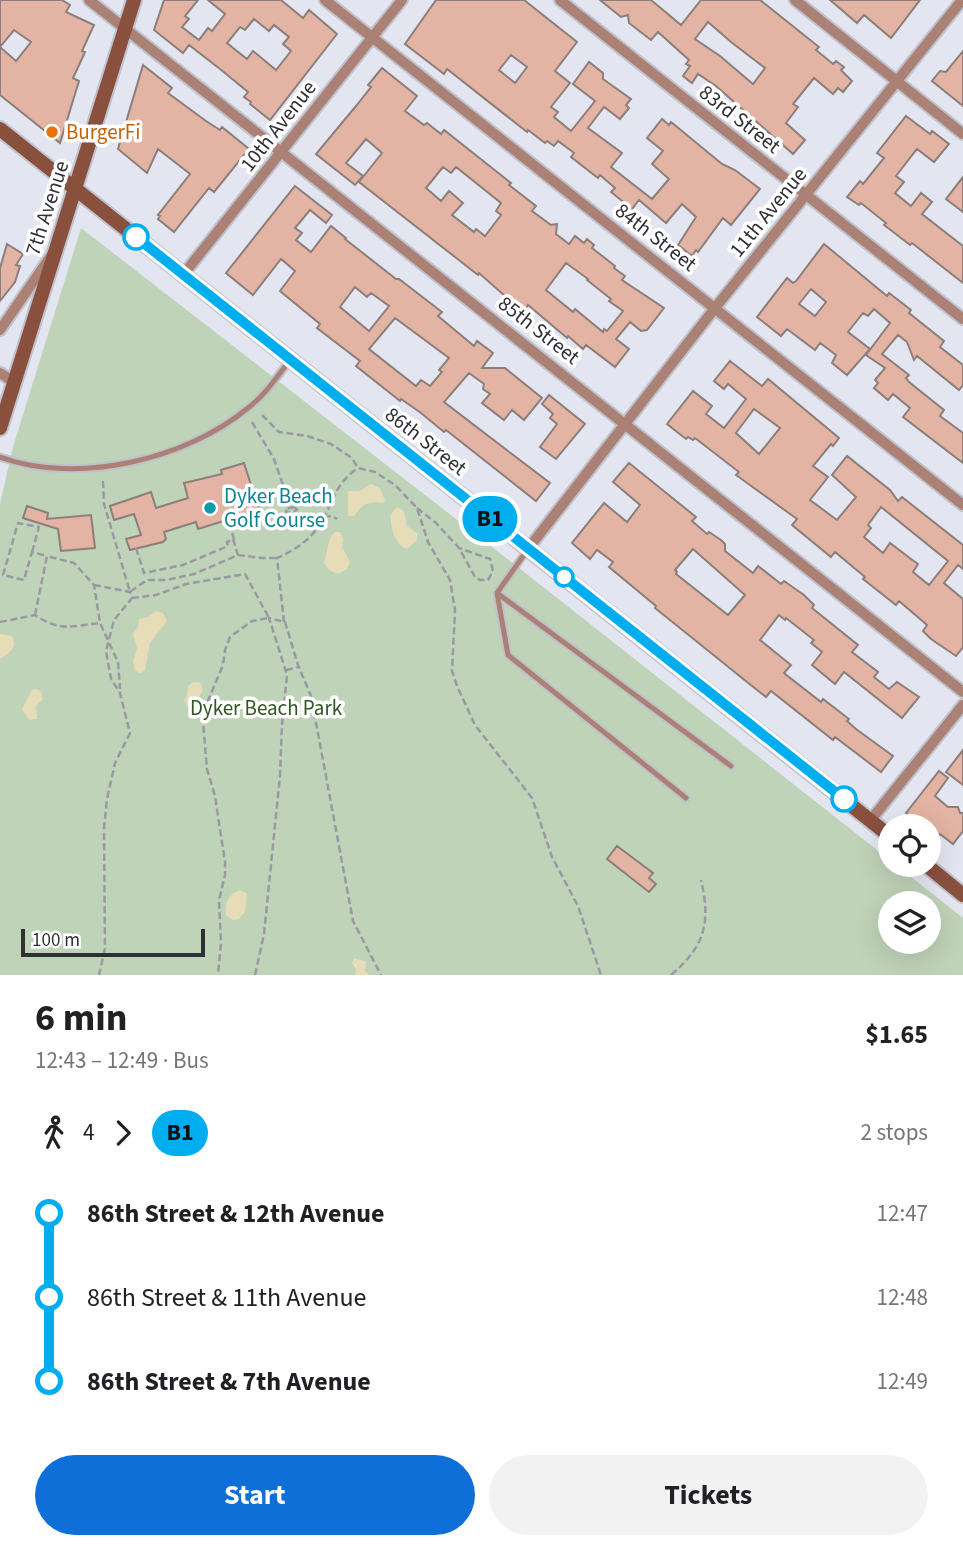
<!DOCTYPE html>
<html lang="en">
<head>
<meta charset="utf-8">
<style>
  body { margin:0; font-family:"Source Sans 3",sans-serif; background:#f2f2f2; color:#202124; height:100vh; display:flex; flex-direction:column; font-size:26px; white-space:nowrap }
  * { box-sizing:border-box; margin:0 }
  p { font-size:23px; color:#757577 }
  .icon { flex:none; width:38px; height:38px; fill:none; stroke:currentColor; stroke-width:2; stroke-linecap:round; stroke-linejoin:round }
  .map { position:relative; height:975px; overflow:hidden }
  .details { display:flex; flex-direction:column; background:#fff; flex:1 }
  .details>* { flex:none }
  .badge { padding:0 14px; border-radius:23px; font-size:24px; line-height:46px }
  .buttons { position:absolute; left:878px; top:814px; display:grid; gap:14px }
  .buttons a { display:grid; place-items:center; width:63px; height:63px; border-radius:50%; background:#fff; box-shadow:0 7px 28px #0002; font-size:35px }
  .scale { position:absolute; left:21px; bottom:18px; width:184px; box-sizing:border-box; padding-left:7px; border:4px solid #2f3034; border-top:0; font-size:19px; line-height:24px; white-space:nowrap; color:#2f3034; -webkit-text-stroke:5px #fff; paint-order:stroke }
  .map>.badge { position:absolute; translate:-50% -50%; box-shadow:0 0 0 4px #fff }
  .legs { display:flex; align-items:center; gap:10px; height:77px; padding:0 35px; font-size:23px }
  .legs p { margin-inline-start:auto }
  .head { display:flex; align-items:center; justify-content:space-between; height:119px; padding:0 35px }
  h1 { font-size:38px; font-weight:700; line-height:52px }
  .primary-button { display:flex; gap:14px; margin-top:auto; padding:14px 35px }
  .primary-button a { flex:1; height:80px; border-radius:42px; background:#0f6fd8; color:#fff; font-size:28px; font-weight:700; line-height:80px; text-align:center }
  .primary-button a+a { background:#f2f2f2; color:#202124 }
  ul { padding:0 35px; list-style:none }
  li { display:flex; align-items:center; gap:24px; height:84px; font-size:26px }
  li i { display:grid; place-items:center; width:10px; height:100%; margin:0 9px; background:currentColor }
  li i::after { content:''; width:18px; height:18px; margin:-9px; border:5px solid; border-radius:50%; background:#fff }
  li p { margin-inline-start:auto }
  li:first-child i { background:linear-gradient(#0000 50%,currentColor 0) }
  li:last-child i { background:linear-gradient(currentColor 50%,#0000 0) }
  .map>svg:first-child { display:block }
</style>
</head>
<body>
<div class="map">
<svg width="963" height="975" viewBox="0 0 963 975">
  <rect width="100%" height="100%" fill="#e3e5f1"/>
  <path fill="#bfd3b8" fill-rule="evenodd" d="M 81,228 L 505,557 L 891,861 L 891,864 L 896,865 L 963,918 L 963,975 L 0,975 L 0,504 L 13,447 ZM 891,903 L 929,903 L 929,942 L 891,942 Z"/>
  <path fill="#e6ddb8" d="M 371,484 L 380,488 L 385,500 L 383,503 C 366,501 363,504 354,516 L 348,516 L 348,491 L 360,491 Z
    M 397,507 L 404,511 L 407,526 L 418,534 L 417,540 L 407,549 C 394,544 390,527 391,514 Z
    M 335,532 L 340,532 L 343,539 L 342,547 L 350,562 L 347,569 L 338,574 L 329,570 L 324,563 L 330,538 Z
    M 156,611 L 163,613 L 167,621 L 150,643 L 145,670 L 141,673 L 135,671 L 133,661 L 137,648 L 133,634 L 138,627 L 139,619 L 148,617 Z
    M 0,634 L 12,636 C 18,649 9,653 0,659 Z
    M 194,682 L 201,683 L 203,690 L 199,697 L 199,706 L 189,709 L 184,700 L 187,696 L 188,686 Z
    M 36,689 L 41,691 L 43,699 L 36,706 L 37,719 L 29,720 L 22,709 L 32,690 Z
    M 240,890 L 247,894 L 245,912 L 239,919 L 233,920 L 226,915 C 224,903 229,894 240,890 Z
    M 354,958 L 366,962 L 365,971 L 370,975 L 355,975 L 356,969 L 352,963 Z"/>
  <path fill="#e3b3a3" stroke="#8c7f7b" stroke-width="2" fill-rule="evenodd" d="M 0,0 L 62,0 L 70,5 L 66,12 L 94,25 L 82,51 L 85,52 L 73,78 L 79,81 L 60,143 L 0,95 L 0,47 L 16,61 L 31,42 L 14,30 L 0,47 Z
    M 164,0 L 198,0 L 185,16 L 189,19 L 182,27 L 199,40 L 208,28 L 212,31 L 225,14 L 208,0 L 281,0 L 303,18 L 309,10 L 337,34 L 270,120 L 250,104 L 251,102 L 244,97 L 248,92 L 220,69 L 189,45 L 183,53 L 154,30 ZM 254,19 L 269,31 L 274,25 L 289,37 L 283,44 L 291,51 L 276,70 L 253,51 L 247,59 L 227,43 L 240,27 L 245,30 Z
    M 436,0 L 524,0 L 577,42 L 555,71 L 570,83 L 551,107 L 558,112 L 554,117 L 571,131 L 595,101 L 573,84 L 589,62 L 603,73 L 603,79 L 631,99 L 626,105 L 629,108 L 620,119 L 604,107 L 588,128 L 622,153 L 611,167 L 652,199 L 669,179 L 652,164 L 663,151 L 647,138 L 662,119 L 669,125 L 671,122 L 722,164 L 735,170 L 760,189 L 731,225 L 723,218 L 698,252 L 696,250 L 692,256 L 678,245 L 696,217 L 682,204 L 666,223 L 639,200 L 632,209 L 611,192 L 615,188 L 600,175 L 598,178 L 571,157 L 574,153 L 558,141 L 554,146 L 547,141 L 545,143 L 528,130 L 527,132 L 447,69 L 444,74 L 405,44 ZM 511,55 L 527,67 L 515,83 L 499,70 Z
    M 600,0 L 651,0 L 681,25 L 701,0 L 760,0 L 819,47 L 816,50 L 833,64 L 836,61 L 844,67 L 841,70 L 852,81 L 843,92 L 838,88 L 833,94 L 814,78 L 793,104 L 798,107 L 786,123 L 805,140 L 793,154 L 716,86 L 698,74 L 692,83 L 683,76 L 690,66 L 686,64 L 689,60 L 658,32 L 651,40 L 629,23 L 628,15 L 621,17 ZM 708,22 L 731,42 L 765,68 L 753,84 L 720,56 L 695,39 Z
    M 830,0 L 920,0 L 891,38 L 864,15 L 857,23 Z
    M 963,51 L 963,106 L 932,81 L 940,71 L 946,72 Z
    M 143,65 L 172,88 L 168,93 L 206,121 L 220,130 L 222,127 L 249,149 L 214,192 L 209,188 L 174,232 L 158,219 L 160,216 L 158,215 L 190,174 L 158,149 L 147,173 L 118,149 Z
    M 382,68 L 417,96 L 405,111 L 424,125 L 427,123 L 441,134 L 444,130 L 511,183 L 509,185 L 536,206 L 532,211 L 551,225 L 557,224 L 556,234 L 569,244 L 575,236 L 584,243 L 587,239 L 594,245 L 592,248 L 615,266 L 614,268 L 625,276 L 622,280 L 664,308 L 647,330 L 641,331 L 630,322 L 616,339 L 629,349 L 615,367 L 586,345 L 583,349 L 568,336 L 567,338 L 528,305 L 523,312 L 479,273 L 478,275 L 359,182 L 382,153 L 366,139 L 346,163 L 363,176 L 355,185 L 316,154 L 356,106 L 371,87 L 368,85 ZM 443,167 L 451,173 L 456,167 L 501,203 L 496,211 L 501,215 L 485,236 L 476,229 L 474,232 L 452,215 L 463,203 L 449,191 L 441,201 L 426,188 ZM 566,263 L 588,279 L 587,280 L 611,299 L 609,301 L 623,311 L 607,331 L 604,329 L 603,332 L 575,309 L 573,312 L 546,290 Z
    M 906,116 L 930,134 L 932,131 L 949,144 L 934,162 L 917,149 L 896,176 L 904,182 L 895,193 L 911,206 L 921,193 L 932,202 L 922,214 L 963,246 L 963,283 L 912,243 L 910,245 L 892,231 L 884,225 L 886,223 L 861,203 L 859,205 L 847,197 L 860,181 L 863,184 L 884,158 L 877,153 Z
    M 963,177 L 963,212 L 946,199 Z
    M 295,186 L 332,215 L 326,223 L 310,210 L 295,228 L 302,233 L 296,240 L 311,252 L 331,226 L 346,238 L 345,239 L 396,279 L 399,279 L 442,312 L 438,316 L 474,346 L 477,341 L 493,353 L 482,368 L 505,368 L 542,398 L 524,420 L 512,410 L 504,420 L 482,403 L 490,394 L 483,389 L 484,384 L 469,373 L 444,402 L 550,483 L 536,501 L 446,430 L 444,432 L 421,413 L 401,399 L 400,401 L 356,366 L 360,361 L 317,328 L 320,324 L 280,291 L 295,271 L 281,259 L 253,295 L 226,273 ZM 355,287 L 367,297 L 371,293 L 389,306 L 369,331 L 340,307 ZM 395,318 L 449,358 L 439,370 L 442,372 L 430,386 L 421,380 L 416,386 L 369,349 Z
    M 7,244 L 23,254 L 16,265 L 20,266 L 15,282 L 0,301 L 0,268 Z
    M 824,244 L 887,296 L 889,293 L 911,310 L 909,313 L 944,341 L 940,347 L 963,365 L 963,385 L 959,390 L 917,356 L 914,360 L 907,342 L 898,335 L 882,354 L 909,375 L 906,378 L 909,382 L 944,410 L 940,416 L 963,433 L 963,463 L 903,417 L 910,408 L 893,394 L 888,400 L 874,388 L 878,383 L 875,380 L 885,368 L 866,355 L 890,323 L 874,309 L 868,316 L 863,313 L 848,332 L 870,349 L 847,375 L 832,363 L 836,355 L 820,343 L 815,350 L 787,329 L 781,336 L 757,317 L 787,278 L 793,283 L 796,281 ZM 811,289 L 826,302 L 815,316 L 799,304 Z
    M 730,361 L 762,386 L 768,379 L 839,438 L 833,446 L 831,444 L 813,466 L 828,477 L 810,500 L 837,520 L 856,497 L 832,475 L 847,456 L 890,490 L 898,501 L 902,497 L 963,545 L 963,569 L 958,565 L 944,583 L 963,599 L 963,647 L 956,656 L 931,639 L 923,631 L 927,625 L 899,601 L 896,605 L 863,579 L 865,577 L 835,552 L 831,557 L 792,525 L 797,519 L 736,475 L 739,472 L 695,438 L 693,440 L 688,437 L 686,439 L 667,424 L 693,391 L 712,406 L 706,414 L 724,428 L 746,399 L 728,384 L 724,389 L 714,381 ZM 754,409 L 780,428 L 759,454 L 736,433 ZM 881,507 L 948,561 L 929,585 L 913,572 L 918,564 L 911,559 L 890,543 L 883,553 L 864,537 L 871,528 L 868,525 Z
    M 549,395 L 585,424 L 556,459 L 540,447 L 557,424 L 550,418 L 553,414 L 542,404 Z
    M 244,463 L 259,510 L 198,529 L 196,522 L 164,532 L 166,539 L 163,542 L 130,550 L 126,539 L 141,535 L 134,514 L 114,520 L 110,506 L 151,492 L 156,508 L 188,498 L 184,483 L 222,474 L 221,470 Z
    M 629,463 L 696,517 L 692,521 L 707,534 L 709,532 L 721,540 L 725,544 L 725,551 L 753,573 L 758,566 L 781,584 L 784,581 L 804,595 L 814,605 L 812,608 L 858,645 L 852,652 L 878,672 L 874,677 L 889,689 L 897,682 L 919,697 L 902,718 L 844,672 L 835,684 L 812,665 L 822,652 L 811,643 L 814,640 L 786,618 L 785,620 L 779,615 L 760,640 L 791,665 L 784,673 L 821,702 L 823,699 L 849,719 L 847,721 L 856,729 L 893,756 L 881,772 L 835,737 L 833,740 L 771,691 L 766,697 L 747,682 L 655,608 L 656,606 L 609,567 L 613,562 L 597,550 L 590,559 L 572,543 L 604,503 L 627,522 L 640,505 L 613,482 ZM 693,549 L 745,595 L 728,615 L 676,574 L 677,572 L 675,570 Z
    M 27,506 L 48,513 L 47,519 L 91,515 L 95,548 L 61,551 L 58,529 L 23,518 Z
    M 963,750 L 963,785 L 946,772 Z
    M 939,771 L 948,778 L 935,796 L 948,807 L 958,807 L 960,813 L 963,813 L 963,831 L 953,844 L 940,834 L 938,836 L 929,826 L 922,826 L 906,813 Z
    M 617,846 L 653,873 L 649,878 L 656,884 L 649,892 L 607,859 Z"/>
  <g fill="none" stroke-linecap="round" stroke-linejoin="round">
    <g stroke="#bfc1cb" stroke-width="9">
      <path id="service" d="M 0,457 C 78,485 185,460 248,408 C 265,395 277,377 290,360
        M 528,549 L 497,593 L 731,766
        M 497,593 L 508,655 L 686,798"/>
    </g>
    <g stroke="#bfc1cb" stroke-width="14">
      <path id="minor" d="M 89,0 L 963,692
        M 325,0 L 963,505
        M 560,0 L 963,319
        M 795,0 L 963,134
        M 183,275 L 402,0
        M 0,330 L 51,256
        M 0,373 L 14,382
        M 528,549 L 715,308 L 962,0
        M 870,821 L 963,705"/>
    </g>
    <g stroke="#bfc1cb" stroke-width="18">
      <path id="secondary" d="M 0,129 L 891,837
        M 0,428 L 134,0
        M 925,864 L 963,895"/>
    </g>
    <path stroke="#9899a2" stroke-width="2.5" stroke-dasharray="7 3.5" stroke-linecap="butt" d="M 262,415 L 279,432 L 307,436 L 331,444 L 352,458 L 358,468 L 375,472 L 395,485 L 417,508 L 428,542 L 450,580 L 455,610 L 452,671 L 457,686 L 475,725 L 532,798 L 552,857 L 578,906 L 601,975
      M 252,422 L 274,459 L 291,508
      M 103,481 L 104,504 L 130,592 L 147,580 L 167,580 L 194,574 L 238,555 L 261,558 L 277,558
      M 295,507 L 297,510 L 287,513 L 285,509 Z
      M 417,508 L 436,523 L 459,548 L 475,577 L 480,580 L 488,580 L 493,571 L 490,559 L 459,548
      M 324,517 L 332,516 L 337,519
      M 233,539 L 238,555
      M 136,548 L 144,573 L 183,565 L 228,546 L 227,542 L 234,539 L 229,523 L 257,515 L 255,512
      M 32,552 L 39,527 L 18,523 L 3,575 L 24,580 L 32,552 L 47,556
      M 94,585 L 130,592 L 132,598 L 114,620 L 106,651 L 111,679 L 120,693 L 130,733 L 115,763 L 107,799 L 104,828 L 105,948 L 99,975
      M 132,598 L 156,595 L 186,584 L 245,574 L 269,618 L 252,621 L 230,637 L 225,650 L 223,665 L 205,708 L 203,722 L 207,769 L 215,796 L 225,862 L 225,875 L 219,900 L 221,943 L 218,975
      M 35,615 L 47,556 L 74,563 L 94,585 L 100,623 L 118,662 L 120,689
      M 0,622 L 35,615 C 60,632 72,626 100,623
      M 284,622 L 277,558 C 296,550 314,537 324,518 C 335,496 336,484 358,468
      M 286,670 L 299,667
      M 255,975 L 264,934 L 280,776 L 282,725 L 287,675 L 269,618 L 285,622 L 298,665 L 311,696 L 353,921 L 381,975
      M 671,975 C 705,946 711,923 701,880"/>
    <use href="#service" stroke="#aa8174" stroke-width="5"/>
    <use href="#minor" stroke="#aa8174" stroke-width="10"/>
    <use href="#secondary" stroke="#89503e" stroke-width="14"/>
  </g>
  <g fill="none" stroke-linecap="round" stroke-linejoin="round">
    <g stroke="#fff" stroke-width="16">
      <path id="line-1" d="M 136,237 L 844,799"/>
    </g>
    <use href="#line-1" stroke="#00aeef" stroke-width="10"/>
  </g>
  <circle fill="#e8710a" stroke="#fff" stroke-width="2.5" cx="52" cy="132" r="7"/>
  <g fill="#fff" stroke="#00aeef" stroke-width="3.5">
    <circle cx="136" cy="237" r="12"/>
    <circle cx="564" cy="577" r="9"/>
    <circle cx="844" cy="799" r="12"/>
  </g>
  <circle fill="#0f9aa8" stroke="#fff" stroke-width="2.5" cx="210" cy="508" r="7"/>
  <g text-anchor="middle" stroke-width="7" stroke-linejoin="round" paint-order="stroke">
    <g font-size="21" fill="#2f3034" stroke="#fff">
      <text transform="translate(740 119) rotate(38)" y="7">83rd Street</text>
      <text transform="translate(278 126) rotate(-52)" y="7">10th Avenue</text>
      <text transform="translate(47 208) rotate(-72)" y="7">7th Avenue</text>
      <text transform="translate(768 212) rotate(-51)" y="7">11th Avenue</text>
      <text transform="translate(656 237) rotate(38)" y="7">84th Street</text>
      <text transform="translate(539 330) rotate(38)" y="7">85th Street</text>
      <text transform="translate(426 441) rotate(38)" y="7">86th Street</text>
    </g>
    <g font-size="21" fill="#c56008" stroke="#fff" text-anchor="start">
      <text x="66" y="139">BurgerFi</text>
    </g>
    <g font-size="21" fill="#0d838f" stroke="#fff" text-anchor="start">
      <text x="224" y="503">Dyker Beach<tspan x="224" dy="24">Golf Course</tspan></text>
    </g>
    <g font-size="21" fill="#315623" stroke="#fff">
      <text x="266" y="715">Dyker Beach Park</text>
    </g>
  </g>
</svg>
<div class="buttons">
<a><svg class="icon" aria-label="locate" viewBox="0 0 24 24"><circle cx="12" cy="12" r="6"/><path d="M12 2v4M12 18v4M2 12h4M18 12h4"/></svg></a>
<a><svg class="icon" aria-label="layers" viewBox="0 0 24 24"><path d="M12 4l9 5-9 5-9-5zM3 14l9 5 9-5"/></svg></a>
</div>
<div class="scale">100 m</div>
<b class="badge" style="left:490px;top:519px;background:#00aeef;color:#111">B1</b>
</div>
<section class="details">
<div class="head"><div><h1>6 min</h1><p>12:43 – 12:49 · Bus</p></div><b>$1.65</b></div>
<div class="legs"><svg class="icon" aria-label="walk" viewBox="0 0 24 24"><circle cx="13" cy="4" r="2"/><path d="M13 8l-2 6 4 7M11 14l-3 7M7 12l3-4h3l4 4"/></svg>4<svg class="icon" aria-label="forward" viewBox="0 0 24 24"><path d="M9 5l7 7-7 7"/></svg><b class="badge" style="background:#00aeef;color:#111">B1</b><p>2 stops</p></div>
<ul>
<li><i style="color:#00aeef"></i><b>86th Street &amp; 12th Avenue</b><p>12:47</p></li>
<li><i style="color:#00aeef"></i><span>86th Street &amp; 11th Avenue</span><p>12:48</p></li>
<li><i style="color:#00aeef"></i><b>86th Street &amp; 7th Avenue</b><p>12:49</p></li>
</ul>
<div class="primary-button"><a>Start</a><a>Tickets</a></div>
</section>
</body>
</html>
